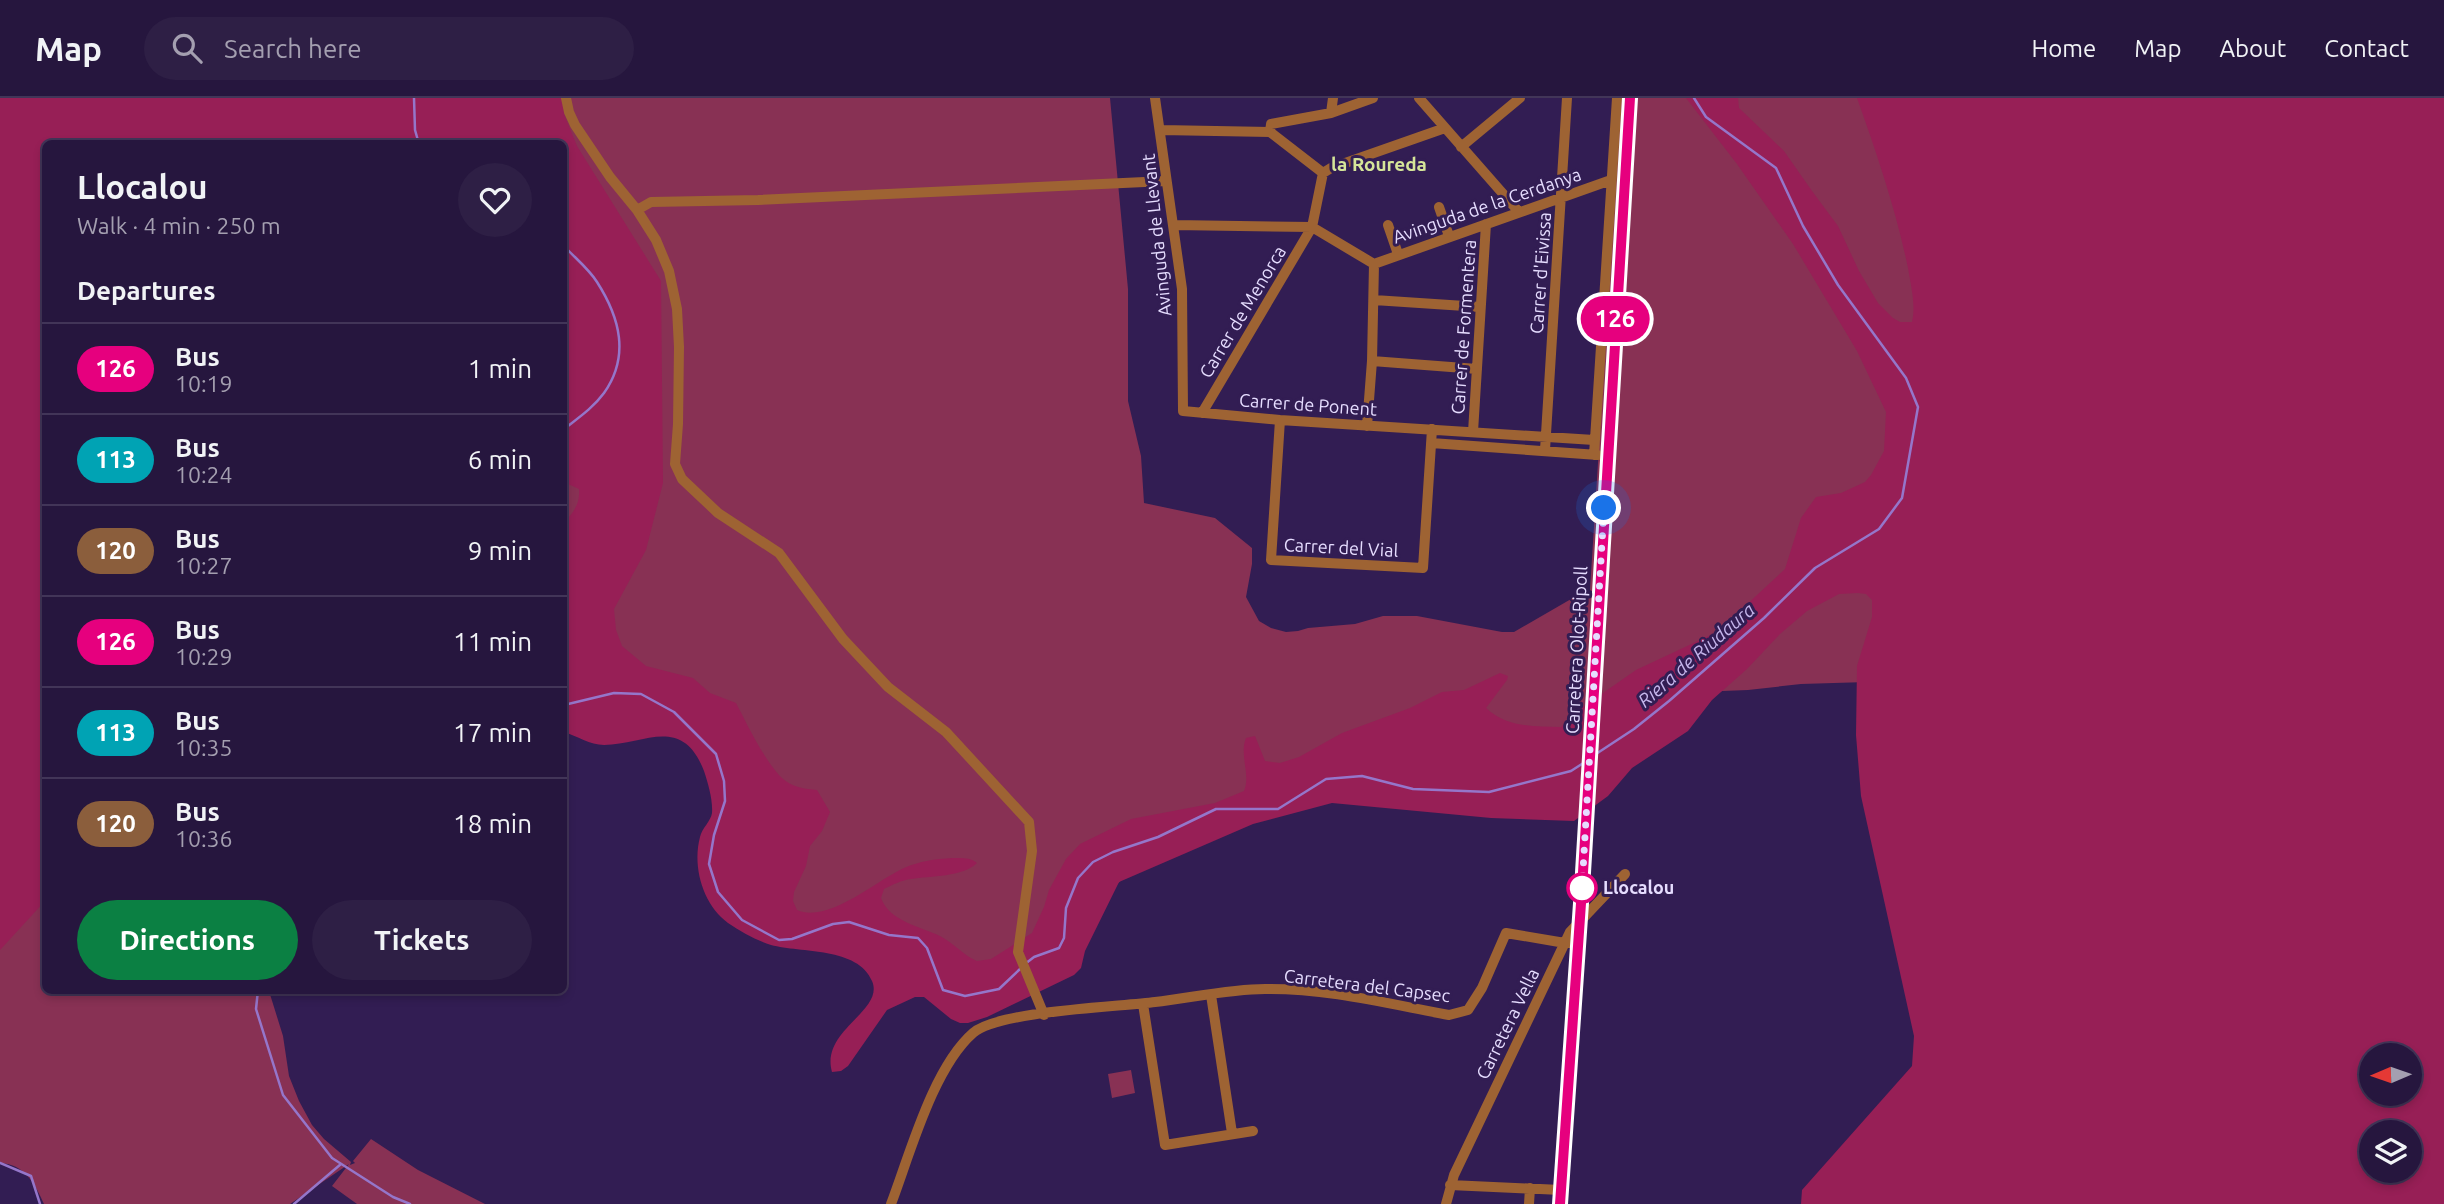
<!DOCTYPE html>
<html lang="en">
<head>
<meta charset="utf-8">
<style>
  body { margin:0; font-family:Ubuntu,sans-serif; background:#2e1f45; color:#f1f3f6; height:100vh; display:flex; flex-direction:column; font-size:26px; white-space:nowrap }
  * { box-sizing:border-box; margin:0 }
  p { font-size:23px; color:#a49fb0 }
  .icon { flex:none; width:38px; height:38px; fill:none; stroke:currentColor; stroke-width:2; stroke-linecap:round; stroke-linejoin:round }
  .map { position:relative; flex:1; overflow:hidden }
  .details { position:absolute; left:42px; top:42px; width:525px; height:854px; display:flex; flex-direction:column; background:#26163e; border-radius:10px; box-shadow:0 4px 10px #0003,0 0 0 2px #423558 }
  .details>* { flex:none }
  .badge { padding:0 14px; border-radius:23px; font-size:24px; line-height:46px }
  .needle { width:46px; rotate:268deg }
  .fabs { position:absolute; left:2359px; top:945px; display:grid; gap:14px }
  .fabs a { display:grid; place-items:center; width:63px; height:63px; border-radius:50%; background:#26163e; box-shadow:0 4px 10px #0003,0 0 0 2px #423558; font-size:35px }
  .you { position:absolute; width:35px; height:35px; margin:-18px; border:5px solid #fff; border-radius:50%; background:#1a73e8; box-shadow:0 0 0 10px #1a73e833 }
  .map>.badge { position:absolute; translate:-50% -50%; box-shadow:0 0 0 4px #fff }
  h2 { padding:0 35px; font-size:26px; line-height:63px }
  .round { display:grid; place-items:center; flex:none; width:74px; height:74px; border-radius:37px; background:#2e1f45 }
  .summary { display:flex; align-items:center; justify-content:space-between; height:119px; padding:0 35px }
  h1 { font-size:33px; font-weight:700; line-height:52px }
  .cta { display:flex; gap:14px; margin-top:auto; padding:14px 35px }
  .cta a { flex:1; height:80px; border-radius:42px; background:#0b8043; color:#fff; font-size:28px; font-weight:700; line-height:80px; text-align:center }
  .cta a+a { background:#2e1f45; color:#f1f3f6 }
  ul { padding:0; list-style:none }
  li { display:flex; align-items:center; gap:21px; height:91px; padding:0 35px; border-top:2px solid #423558 }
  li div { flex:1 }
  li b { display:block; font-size:26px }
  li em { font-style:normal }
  li .badge { min-width:77px; font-weight:700; text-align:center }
  header { display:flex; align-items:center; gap:42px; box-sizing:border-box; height:98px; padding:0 35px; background:#26163e; border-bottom:2px solid #423558 }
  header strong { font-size:33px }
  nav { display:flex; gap:38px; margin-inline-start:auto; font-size:24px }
  .search { width:490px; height:63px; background:#2e1f45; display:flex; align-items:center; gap:18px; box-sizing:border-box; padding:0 24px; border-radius:38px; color:#a49fb0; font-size:26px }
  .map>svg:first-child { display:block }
</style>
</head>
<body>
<header>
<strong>Map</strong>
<div class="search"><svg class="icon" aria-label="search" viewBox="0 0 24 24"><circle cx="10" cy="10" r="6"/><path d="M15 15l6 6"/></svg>Search here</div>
<nav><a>Home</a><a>Map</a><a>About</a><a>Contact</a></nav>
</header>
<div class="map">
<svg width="2444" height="1106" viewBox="0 0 2444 1106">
  <rect width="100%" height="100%" fill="#321d53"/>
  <path fill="#883154" d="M 0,0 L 1110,0 L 1128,191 L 1128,303 L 1141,358 L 1144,405 L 1215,420 L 1252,450 L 1252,466 L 1246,499 L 1259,523 L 1271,530 L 1286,534 L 1298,533 L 1308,530 L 1355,526 L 1383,518 L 1417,518 L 1502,534 L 1514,534 L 1578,497 L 1595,495 L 1590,492 L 1621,0 L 2444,0 L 1867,584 L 1801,586 L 1748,592 L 1697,594 L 1410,690 L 1174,729 L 1027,877 L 802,837 L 725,653 L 564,604 L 564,46 L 46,46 L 46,892 L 269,893 L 283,938 L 289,978 L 299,1003 L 312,1027 L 324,1041 L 351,1064 L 350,1067 L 355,1065 L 353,1063 L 371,1041 L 418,1072 L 485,1106 L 357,1106 L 332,1088 L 349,1066 L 290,1106 L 44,1106 C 35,1086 25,1066 0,1065 Z
    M 1131,972 L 1135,995 L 1112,1000 L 1108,976 Z"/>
  <path fill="#971f56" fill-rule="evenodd" d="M 0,0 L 563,0 L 564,16 L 577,48 L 661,183 L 663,385 L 646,452 L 614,511 L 616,532 L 622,548 L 646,568 L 693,580 L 710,595 L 736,605 C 747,626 765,664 782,680 C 791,689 805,691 817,692 L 830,714 L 822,733 L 810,748 L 806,768 L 794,794 L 793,803 L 797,812 C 828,826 877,782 904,770 C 920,763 935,761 952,760 C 961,760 970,759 977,765 C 963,779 930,778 911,781 C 902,782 892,787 884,791 L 881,800 C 889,823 921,829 940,838 C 954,845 964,858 977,863 L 991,861 L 1032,835 L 1044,809 L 1049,792 L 1066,761 L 1080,746 L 1131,721 L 1215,705 L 1244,693 C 1251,677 1239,657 1246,640 L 1255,638 L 1265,663 L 1280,665 L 1299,659 L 1342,635 L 1410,610 L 1442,594 L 1464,592 L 1500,575 L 1508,578 L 1507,582 L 1486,610 C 1508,630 1533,628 1561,629 L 1580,611 L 1636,572 L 1717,534 L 1785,471 L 1801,420 L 1816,399 L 1841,395 L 1865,384 L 1871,377 L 1884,353 L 1886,314 L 1857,253 L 1793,146 L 1737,66 L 1686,0 L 1738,0 L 1739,10 L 1784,53 L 1812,93 L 1838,128 L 1859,173 L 1878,205 L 1893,220 L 1900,224 L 1912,224 C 1916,207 1911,188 1908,170 C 1896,112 1877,56 1857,0 L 2444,0 L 2444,1106 L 1801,1106 L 1802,1092 L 1912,968 L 1914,938 L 1861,698 L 1856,637 L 1857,568 L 1872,519 L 1872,502 L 1866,496 L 1858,495 L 1839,496 L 1807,513 L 1780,536 L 1747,571 L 1712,602 L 1688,633 L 1632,670 L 1608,698 L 1574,723 L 1491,720 L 1332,705 L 1253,726 L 1119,784 L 1085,853 L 1081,870 L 1074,877 L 987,919 L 968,925 L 960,925 L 951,921 L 924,899 L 915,899 L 887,912 L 848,968 L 841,973 L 832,974 C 820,932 885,913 872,883 C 858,849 801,855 771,847 C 756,842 741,834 728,825 C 703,807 692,769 700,739 C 702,730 711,723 712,715 C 713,702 708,685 704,673 C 682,616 644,647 604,647 C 590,647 577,638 564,634 L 564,425 C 574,413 580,407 579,391 L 564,384 L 564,46 L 46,46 L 45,803 L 0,852 ZM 2371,957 L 2410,957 L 2410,996 L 2371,996 ZM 2371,1034 L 2410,1034 L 2410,1073 L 2371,1073 Z"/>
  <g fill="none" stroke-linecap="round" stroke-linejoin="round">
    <path stroke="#9576ca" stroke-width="2.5" d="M 414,0 L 415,32 L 419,46
      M 564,148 C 574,159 589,171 597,184 C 620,220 630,258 604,295 C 593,310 578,320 564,331
      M 564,607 L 614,595 L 641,596 L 674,614 L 716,656 L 724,683 L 725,703 L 714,737 L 709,766 L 718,794 L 742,822 L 779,842 L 792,841 L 833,826 L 849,824 L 889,837 L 918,840 L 927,850 L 943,892 L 965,898 L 999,891 L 1020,871
      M 1596,656 L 1634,631 L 1669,603 L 1764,520 L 1815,470 L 1879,431 L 1902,400 L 1918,309 L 1906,280 L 1838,187 L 1803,128 L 1776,70 L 1706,19 L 1694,0
      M 1025,866 L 1034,859 L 1059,850 L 1064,840 L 1066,810 L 1078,780 L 1093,764 L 1113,754 L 1158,739 L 1216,711 L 1278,711 L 1326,681 L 1362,678 L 1413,691 L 1489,694 L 1571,673 L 1585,664
      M 258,892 L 256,911 L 283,997 L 332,1060 L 393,1099 L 410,1106
      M 0,1065 L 31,1078 L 40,1106
      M 294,1106 L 341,1066"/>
    <path stroke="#9e6333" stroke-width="10" d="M 566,0 L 569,14 L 575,27 L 610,79 L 637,112 L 656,142 L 669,173 L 677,211 L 679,249 L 678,326 L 675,366 L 682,381 L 718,415 L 779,455 L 843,541 L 888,589 L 946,634 L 1029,724 L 1032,753 L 1018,854 L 1044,917
      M 1155,0 L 1182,191 L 1183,313 L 1280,322 L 1594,342
      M 1419,0 L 1519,114
      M 1331,15 L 1333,0
      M 1161,32 L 1270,34 L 1271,26 L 1331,15 L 1373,0
      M 1461,49 L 1520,0
      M 1323,75 L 1331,70 L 1445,30
      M 1439,109 L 1449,138
      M 637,112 L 651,104 L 758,102 L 1166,83
      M 1174,127 L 1312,129 L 1374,166 L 1372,263 L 1367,328
      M 1388,127 L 1398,156
      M 1374,166 L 1611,82
      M 1374,202 L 1480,209
      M 1372,263 L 1477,271
      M 1202,315 L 1312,129 L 1323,75 L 1270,34
      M 1280,322 L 1271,462 L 1423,470 L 1432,331
      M 1473,334 L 1486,126
      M 1431,345 L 1598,357
      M 1545,352 L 1567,0
      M 1594,357 L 1617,0
      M 1211,897 L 1232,1035
      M 1143,906 L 1165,1047 L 1253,1033
      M 1450,1087 L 1561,1092
      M 891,1106 C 910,1056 933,970 973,935 C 998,913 1116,909 1155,904 C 1190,900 1230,891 1265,891 C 1326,890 1389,906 1449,917 L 1468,912 L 1482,890 L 1506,835 L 1565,845 L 1578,845
      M 1446,1106 L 1454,1077 L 1570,834 L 1625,776
      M 1529,1106 L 1530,1090"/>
    <path stroke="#f1a870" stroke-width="14" d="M 1560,1106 L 1582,791 L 1630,0"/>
  </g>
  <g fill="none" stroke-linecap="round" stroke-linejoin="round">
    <g stroke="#fff" stroke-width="16">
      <path id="line" d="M 1560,1106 L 1582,791 L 1630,0"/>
    </g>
    <use href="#line" stroke="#e6007e" stroke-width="10"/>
    <path stroke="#e6ddff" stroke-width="7" stroke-dasharray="0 12.6" d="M 1582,790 L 1604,410"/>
  </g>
  <circle fill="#fff" stroke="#e6007e" stroke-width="3.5" cx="1582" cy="790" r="14"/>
  <g text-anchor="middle" stroke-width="6" stroke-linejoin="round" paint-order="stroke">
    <g font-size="18" fill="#e6ddff" stroke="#321d53">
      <text transform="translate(1487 108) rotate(-19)" y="6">Avinguda de la Cerdanya</text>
      <text transform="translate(1157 137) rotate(-96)" y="6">Avinguda de Llevant</text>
      <text transform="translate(1541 175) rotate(-86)" y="6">Carrer d'Eivissa</text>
      <text transform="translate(1243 214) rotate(-59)" y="6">Carrer de Menorca</text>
      <text transform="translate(1464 229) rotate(-86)" y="6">Carrer de Formentera</text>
      <text transform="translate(1308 307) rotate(4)" y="6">Carrer de Ponent</text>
      <text transform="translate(1341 450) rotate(3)" y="6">Carrer del Vial</text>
      <text transform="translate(1577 552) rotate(-87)" y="6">Carretera Olot-Ripoll</text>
      <text transform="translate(1367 888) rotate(7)" y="6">Carretera del Capsec</text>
      <text transform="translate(1508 926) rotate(-64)" y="6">Carretera Vella</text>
    </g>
    <g font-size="18" font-weight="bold" fill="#e6ddff" stroke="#321d53" text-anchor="start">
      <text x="1603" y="796">Llocalou</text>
    </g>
    <g font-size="19" font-weight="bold" fill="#d5e599" stroke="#321d53">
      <text x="1379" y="73">la Roureda</text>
    </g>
    <g font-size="19" font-style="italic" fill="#c5b5eb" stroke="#321d53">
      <text transform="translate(1696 557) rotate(-41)" y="7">Riera de Riudaura</text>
    </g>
  </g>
</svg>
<div class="fabs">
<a><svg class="needle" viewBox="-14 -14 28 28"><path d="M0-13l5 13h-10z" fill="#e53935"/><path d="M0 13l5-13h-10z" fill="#a49fb0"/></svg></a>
<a><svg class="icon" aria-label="layers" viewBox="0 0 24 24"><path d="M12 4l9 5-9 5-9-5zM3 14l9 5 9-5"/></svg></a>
</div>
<div class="you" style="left:1604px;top:410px"></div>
<b class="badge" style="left:1615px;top:221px;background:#e6007e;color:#fff">126</b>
<section class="details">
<div class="summary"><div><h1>Llocalou</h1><p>Walk · 4 min · 250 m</p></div><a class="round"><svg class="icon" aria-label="heart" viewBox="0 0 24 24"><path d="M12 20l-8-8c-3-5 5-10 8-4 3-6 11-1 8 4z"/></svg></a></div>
<h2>Departures</h2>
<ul>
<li><span class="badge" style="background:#e6007e;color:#fff">126</span><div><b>Bus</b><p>10:19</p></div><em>1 min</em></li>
<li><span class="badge" style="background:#00a3b4;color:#fff">113</span><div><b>Bus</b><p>10:24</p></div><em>6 min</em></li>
<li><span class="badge" style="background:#8b5e3c;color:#fff">120</span><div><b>Bus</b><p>10:27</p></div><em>9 min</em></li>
<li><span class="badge" style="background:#e6007e;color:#fff">126</span><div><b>Bus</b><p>10:29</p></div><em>11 min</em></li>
<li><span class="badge" style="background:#00a3b4;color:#fff">113</span><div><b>Bus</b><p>10:35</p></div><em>17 min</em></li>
<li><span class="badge" style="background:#8b5e3c;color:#fff">120</span><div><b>Bus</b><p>10:36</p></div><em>18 min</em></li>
</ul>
<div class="cta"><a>Directions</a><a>Tickets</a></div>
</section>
</div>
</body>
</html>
